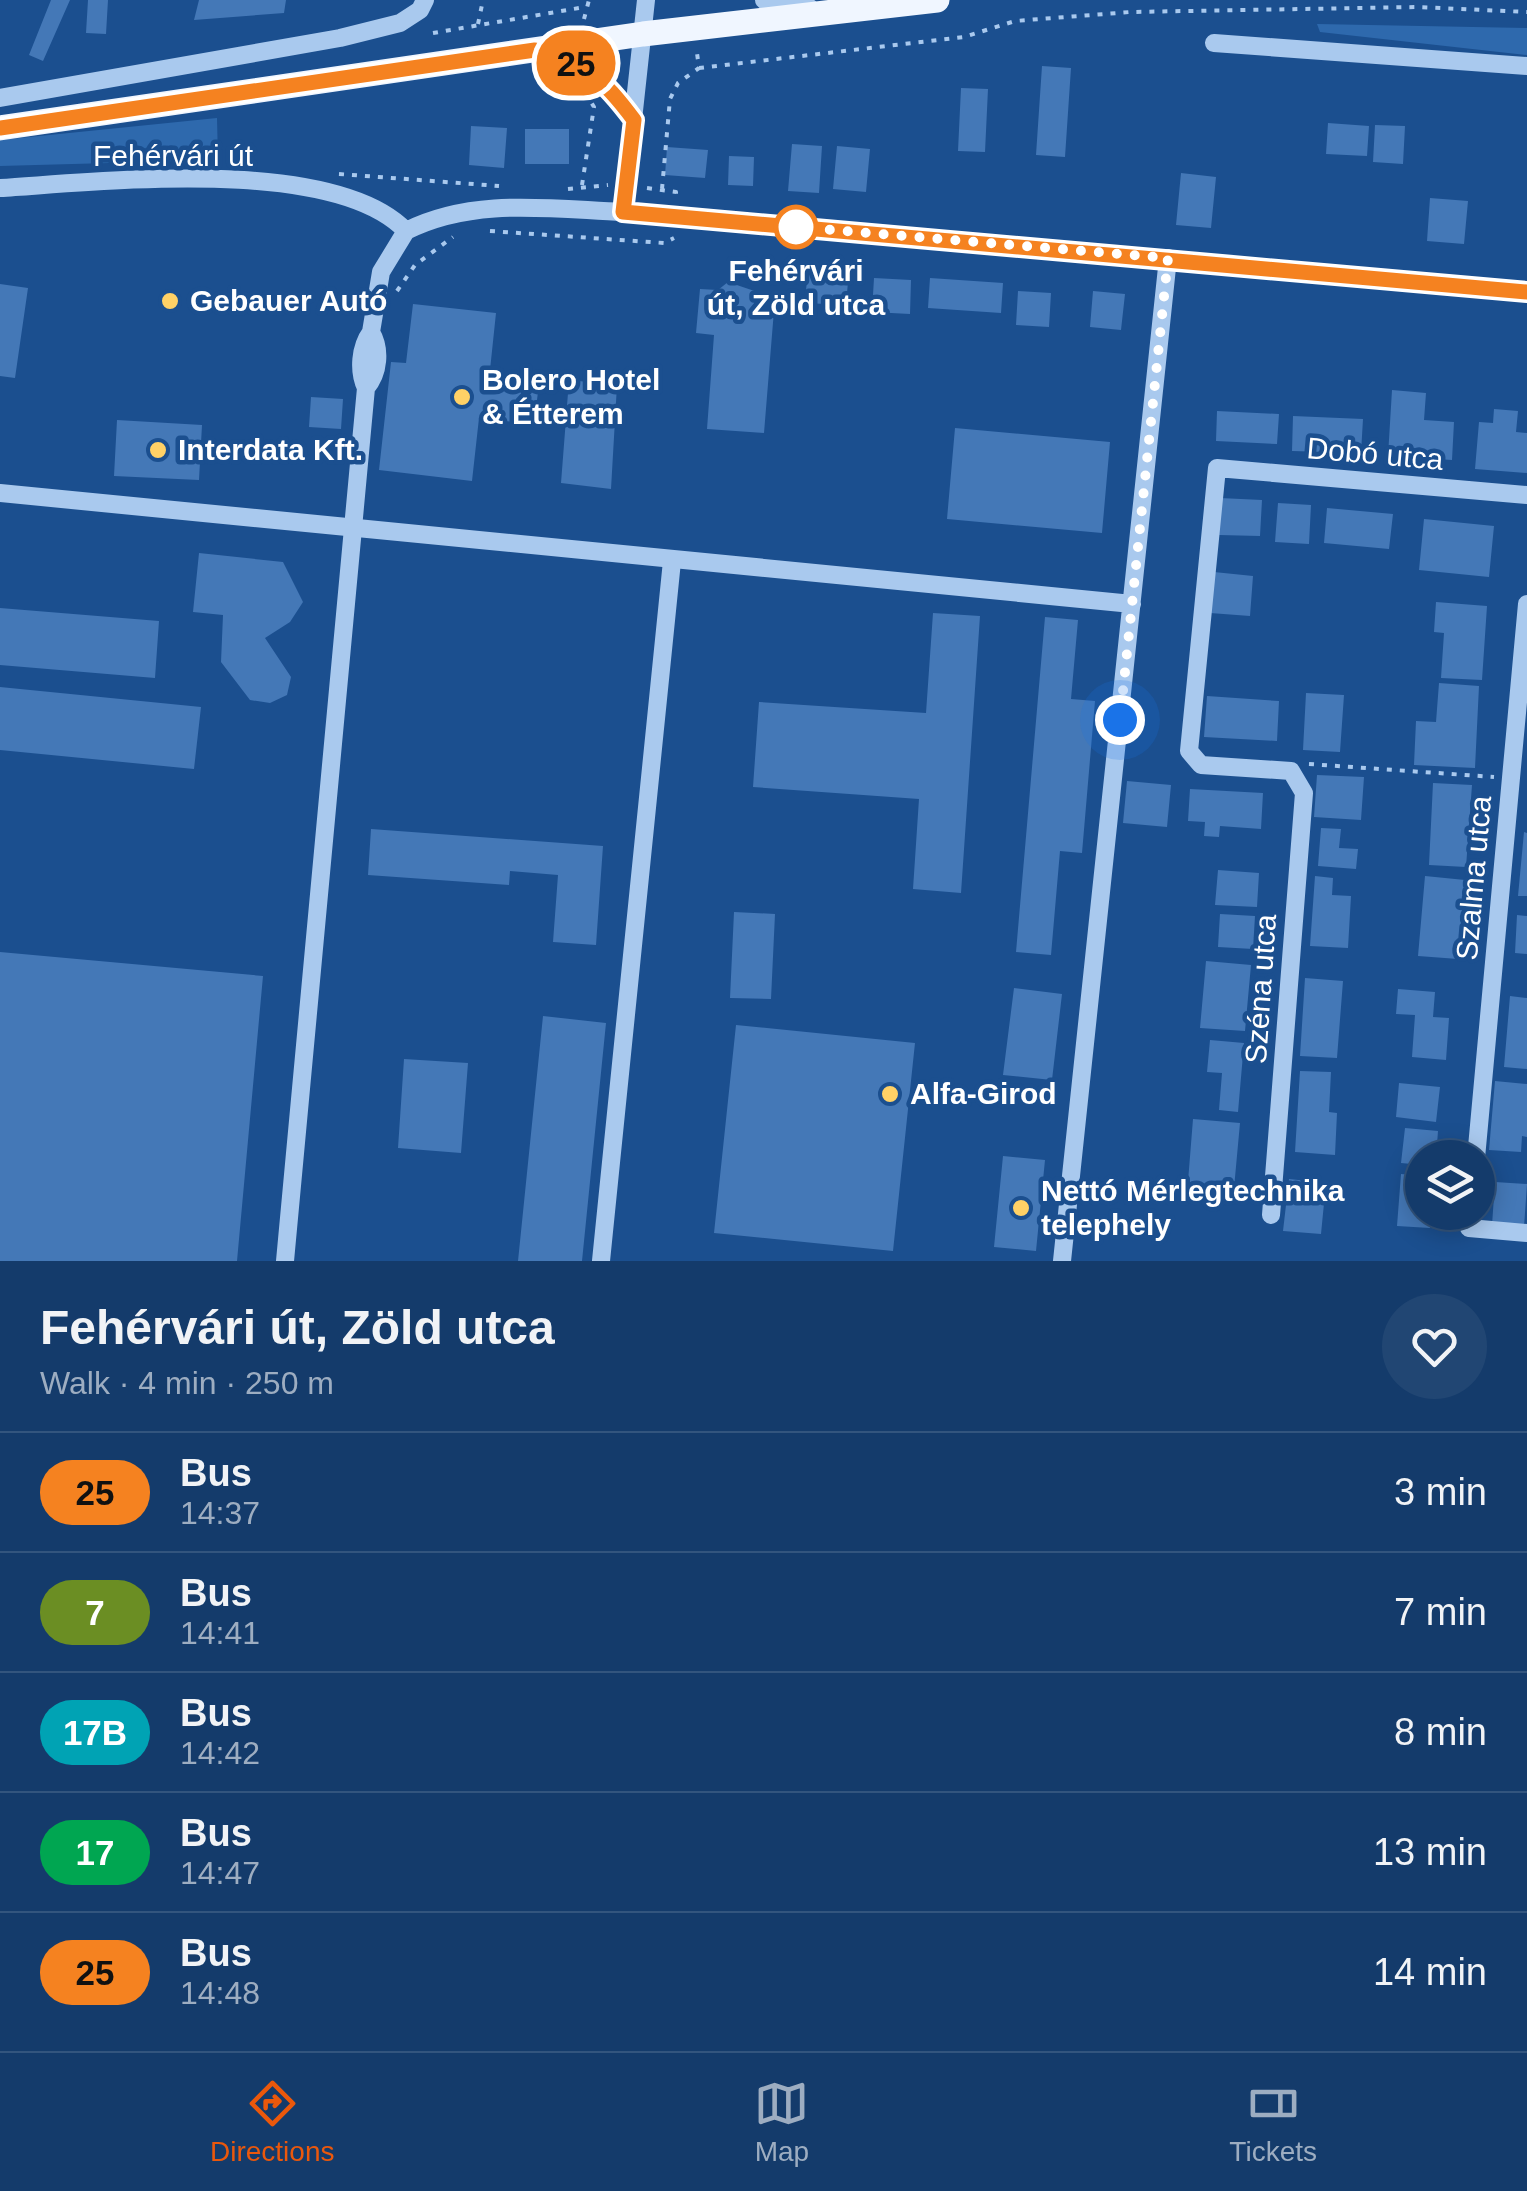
<!DOCTYPE html>
<html lang="en">
<head>
<meta charset="utf-8">
<style>
  body { margin:0; font-family:Arial,sans-serif; background:#214673; color:#f1f3f6; height:100vh; display:flex; flex-direction:column; font-size:38px; white-space:nowrap }
  * { box-sizing:border-box; margin:0 }
  p { font-size:32px; color:#9dadc1 }
  .icon { flex:none; width:55px; height:55px; fill:none; stroke:currentColor; stroke-width:2; stroke-linecap:round; stroke-linejoin:round }
  .map { position:relative; height:1261px; overflow:hidden }
  .drawer { display:flex; flex-direction:column; background:#143b6b; flex:1 }
  .drawer>* { flex:none }
  .badge { padding:0 20px; border-radius:32px; font-size:35px; line-height:65px }
  .controls { position:absolute; left:1405px; top:1140px; display:grid; gap:20px }
  .controls a { display:grid; place-items:center; width:90px; height:90px; border-radius:50%; background:#143b6b; box-shadow:0 5px 25px #0003,0 0 0 2px #33557e; font-size:50px }
  .you { position:absolute; width:50px; height:50px; margin:-25px; border:8px solid #fff; border-radius:50%; background:#1a73e8; box-shadow:0 0 0 15px #1a73e833 }
  .map>.badge { position:absolute; translate:-50% -50%; box-shadow:0 0 0 5px #fff }
  .round { display:grid; place-items:center; flex:none; width:105px; height:105px; border-radius:52px; background:#214673 }
  .summary { display:flex; align-items:center; justify-content:space-between; height:170px; padding:0 40px }
  h1 { font-size:48px; font-weight:700; line-height:75px }
  ul { padding:0; list-style:none }
  li { display:flex; align-items:center; gap:30px; height:120px; padding:0 40px; border-top:2px solid #33557e }
  li div { flex:1 }
  li b { display:block; font-size:38px }
  li em { font-style:normal }
  li .badge { min-width:110px; font-weight:700; text-align:center }
  .menu { display:flex; justify-content:space-around; align-items:center; height:140px; border-top:2px solid #33557e; background:#143b6b; font-size:28px; color:#9dadc1 }
  .menu a { display:grid; justify-items:center; gap:5px }
  .menu .current { color:#ea580c }
  .map>svg:first-child { display:block }
</style>
</head>
<body>
<div class="map">
<svg width="1527" height="1261" viewBox="0 0 1527 1261">
  <rect width="100%" height="100%" fill="#1b4f8f"/>
  <path fill="#2e69ad" d="M 1317,24 L 1527,28 L 1527,55 L 1320,32 Z
    M 217,118 L 218,160 L 0,166 L 0,140 Z"/>
  <path fill="#4478b7" d="M 51,0 L 70,0 L 43,61 L 29,55 Z
    M 88,0 L 108,0 L 106,34 L 86,33 Z
    M 199,0 L 286,0 L 284,13 L 194,20 Z
    M 1042,66 L 1071,68 L 1065,157 L 1036,155 Z
    M 961,88 L 988,89 L 985,152 L 958,151 Z
    M 1328,123 L 1369,126 L 1367,156 L 1326,154 Z
    M 1375,125 L 1405,126 L 1403,164 L 1373,162 Z
    M 471,126 L 507,128 L 504,168 L 469,165 Z
    M 525,129 L 569,129 L 569,164 L 525,164 Z
    M 792,144 L 822,146 L 819,193 L 788,191 Z
    M 837,146 L 870,149 L 866,192 L 833,189 Z
    M 667,147 L 708,150 L 705,178 L 665,175 Z
    M 729,156 L 754,157 L 753,186 L 728,185 Z
    M 1181,173 L 1216,177 L 1211,228 L 1176,225 Z
    M 1430,198 L 1468,201 L 1464,244 L 1427,241 Z
    M 808,267 L 849,270 L 846,305 L 805,303 Z
    M 874,278 L 911,280 L 910,314 L 872,312 Z
    M 930,278 L 1003,283 L 1001,313 L 928,308 Z
    M 728,282 L 775,298 L 764,433 L 707,429 L 714,335 L 696,333 L 700,289 L 718,290 Z
    M 0,284 L 28,288 L 15,378 L 0,376 Z
    M 1018,291 L 1051,293 L 1049,327 L 1016,325 Z
    M 1093,291 L 1125,294 L 1121,330 L 1090,327 Z
    M 413,304 L 496,313 L 490,370 L 540,376 L 534,424 L 479,418 L 472,481 L 379,470 L 391,362 L 406,363 Z
    M 569,380 L 617,385 L 611,489 L 561,483 Z
    M 1392,390 L 1426,393 L 1424,420 L 1454,422 L 1452,460 L 1388,456 Z
    M 311,397 L 343,399 L 341,429 L 309,427 Z
    M 1494,409 L 1518,411 L 1516,432 L 1527,433 L 1527,473 L 1475,469 L 1479,422 L 1493,423 Z
    M 1217,411 L 1279,414 L 1277,444 L 1216,441 Z
    M 1293,416 L 1363,419 L 1361,453 L 1292,451 Z
    M 117,420 L 202,425 L 199,480 L 114,476 Z
    M 955,428 L 1110,442 L 1102,533 L 947,519 Z
    M 1220,498 L 1262,500 L 1260,536 L 1219,535 Z
    M 1278,503 L 1311,505 L 1309,544 L 1275,542 Z
    M 1327,508 L 1393,514 L 1389,549 L 1324,543 Z
    M 1424,519 L 1494,526 L 1489,577 L 1419,570 Z
    M 199,553 L 283,562 L 303,602 L 290,622 L 265,638 L 291,677 L 287,695 L 270,703 L 250,700 L 221,662 L 223,615 L 193,612 Z
    M 1214,572 L 1253,576 L 1250,616 L 1210,613 Z
    M 1436,602 L 1487,606 L 1482,680 L 1441,678 L 1444,633 L 1434,632 Z
    M 0,608 L 159,621 L 155,678 L 0,665 Z
    M 933,613 L 980,616 L 961,893 L 913,889 L 919,799 L 753,787 L 759,702 L 926,713 Z
    M 1045,617 L 1078,620 L 1071,699 L 1095,701 L 1082,853 L 1060,851 L 1051,955 L 1016,952 Z
    M 1439,683 L 1479,686 L 1475,768 L 1414,765 L 1416,721 L 1436,722 Z
    M 0,687 L 201,707 L 194,769 L 0,750 Z
    M 1306,693 L 1344,695 L 1340,752 L 1303,750 Z
    M 1207,696 L 1279,701 L 1277,741 L 1204,737 Z
    M 1317,775 L 1364,777 L 1361,820 L 1314,817 Z
    M 1127,781 L 1171,785 L 1167,827 L 1123,823 Z
    M 1433,783 L 1472,785 L 1466,867 L 1429,865 Z
    M 1190,789 L 1263,793 L 1261,829 L 1220,826 L 1219,837 L 1204,836 L 1205,822 L 1188,821 Z
    M 1321,828 L 1341,829 L 1339,848 L 1358,849 L 1356,869 L 1318,866 Z
    M 371,829 L 603,846 L 596,945 L 553,942 L 558,875 L 510,871 L 509,885 L 368,875 Z
    M 1524,832 L 1527,833 L 1527,896 L 1518,896 Z
    M 1218,870 L 1259,873 L 1257,907 L 1215,905 Z
    M 1315,876 L 1333,878 L 1332,895 L 1351,896 L 1348,948 L 1310,946 Z
    M 1425,876 L 1465,880 L 1458,959 L 1418,956 Z
    M 734,912 L 775,914 L 771,999 L 730,998 Z
    M 1220,914 L 1255,916 L 1253,949 L 1218,947 Z
    M 1517,915 L 1527,916 L 1527,954 L 1515,953 Z
    M 0,952 L 263,976 L 237,1261 L 0,1261 Z
    M 1206,961 L 1251,965 L 1245,1031 L 1200,1028 Z
    M 1305,978 L 1343,981 L 1337,1058 L 1300,1056 Z
    M 1014,988 L 1062,994 L 1052,1080 L 1003,1075 Z
    M 1398,989 L 1435,992 L 1433,1017 L 1449,1018 L 1446,1060 L 1412,1057 L 1415,1015 L 1396,1014 Z
    M 1510,996 L 1527,998 L 1527,1069 L 1504,1067 Z
    M 543,1016 L 606,1023 L 582,1261 L 518,1261 Z
    M 736,1025 L 915,1043 L 893,1251 L 714,1233 Z
    M 1210,1040 L 1244,1043 L 1238,1112 L 1219,1110 L 1222,1073 L 1207,1072 Z
    M 404,1059 L 468,1063 L 461,1153 L 398,1148 Z
    M 1300,1071 L 1331,1072 L 1329,1112 L 1337,1113 L 1335,1155 L 1295,1152 Z
    M 1495,1081 L 1527,1084 L 1527,1137 L 1522,1136 L 1521,1152 L 1489,1150 Z
    M 1399,1083 L 1440,1087 L 1436,1122 L 1396,1117 Z
    M 1193,1119 L 1240,1123 L 1233,1199 L 1187,1194 Z
    M 1405,1128 L 1438,1131 L 1436,1158 L 1422,1158 L 1422,1165 L 1401,1163 Z
    M 1003,1156 L 1045,1160 L 1036,1251 L 994,1247 Z
    M 1401,1174 L 1422,1176 L 1422,1212 L 1431,1212 L 1430,1228 L 1397,1226 Z
    M 1289,1179 L 1326,1183 L 1321,1234 L 1283,1231 Z
    M 1495,1182 L 1527,1184 L 1524,1227 L 1492,1225 Z"/>
  <g fill="none" stroke-linecap="round" stroke-linejoin="round">
    <path stroke="#a9c9ee" stroke-width="4" stroke-dasharray="5 8" stroke-linecap="butt" d="M 584,19 L 589,0
      M 478,24 L 483,0
      M 433,33 L 585,7
      M 699,68 L 964,37 L 1015,21 L 1130,12 L 1417,7 L 1527,12
      M 339,174 L 499,186
      M 582,185 L 594,107 L 591,102
      M 647,188 L 676,192 L 676,199
      M 568,189 L 608,185
      M 662,189 L 670,99 L 678,83 L 699,68 L 697,53
      M 490,231 L 664,243 L 674,238
      M 397,291 L 415,265 L 453,237
      M 1309,764 L 1494,777"/>
    <path stroke="#a9c9ee" stroke-width="18" d="M 764,0 L 810,8
      M 1214,43 L 1527,66
      M 541,52 C 591,68 603,79 633,120
      M 0,98 L 340,38 L 400,23 L 420,10 L 425,0
      M 0,188 C 100,182 333,155 406,231 C 473,197 550,209 623,212 L 1527,292
      M 623,212 L 646,0
      M 366,388 C 379,373 381,349 371,332
      M 0,493 L 1132,604
      M 1476,1158 L 1527,604
      M 1471,1212 L 1469,1228 L 1527,1233
      M 1271,1215 L 1304,793 L 1291,771 L 1201,765 L 1189,751 L 1217,468 L 1527,495
      M 285,1261 L 366,388 C 358,371 360,347 371,332 L 381,272 L 406,231
      M 601,1261 L 672,561
      M 1062,1261 L 1168,258"/>
    <path stroke="#f0f6ff" stroke-width="25" d="M 0,128 L 643,34 L 937,0"/>
  </g>
  <g fill="none" stroke-linecap="round" stroke-linejoin="round">
    <g stroke="#fff" stroke-width="22">
      <path id="line" d="M 0,128 L 535,50 C 588,66 601,76 634,120 L 623,212 L 1527,292"/>
    </g>
    <use href="#line" stroke="#f58220" stroke-width="15"/>
    <path stroke="#fff" stroke-width="10" stroke-dasharray="0 18" d="M 796,227 L 786,226 L 1168,258 L 1120,720"/>
  </g>
  <circle fill="#fff" stroke="#f58220" stroke-width="5" cx="796" cy="227" r="20"/>
  <g fill="#ffd166" stroke="#1b4f8f" stroke-width="4">
    <circle cx="170" cy="301" r="10"/>
    <circle cx="462" cy="397" r="10"/>
    <circle cx="158" cy="450" r="10"/>
    <circle cx="890" cy="1094" r="10"/>
    <circle cx="1021" cy="1208" r="10"/>
  </g>
  <g text-anchor="middle" stroke-width="9" stroke-linejoin="round" paint-order="stroke">
    <g font-size="30" fill="#fff" stroke="#1b4f8f">
      <text x="173" y="166">Fehérvári út</text>
      <text transform="translate(1375 454) rotate(5)" y="10">Dobó utca</text>
      <text transform="translate(1474 878) rotate(-85)" y="10">Szalma utca</text>
      <text transform="translate(1261 989) rotate(-86)" y="10">Széna utca</text>
    </g>
    <g font-size="30" font-weight="bold" fill="#fff" stroke="#1b4f8f">
      <text x="796" y="281">Fehérvári<tspan x="796" dy="34">út, Zöld utca</tspan></text>
    </g>
    <g font-size="30" font-weight="bold" fill="#fff" stroke="#1b4f8f" text-anchor="start">
      <text x="190" y="311">Gebauer Autó</text>
      <text x="482" y="390">Bolero Hotel<tspan x="482" dy="34">&amp; Étterem</tspan></text>
      <text x="178" y="460">Interdata Kft.</text>
      <text x="910" y="1104">Alfa-Girod</text>
      <text x="1041" y="1201">Nettó Mérlegtechnika<tspan x="1041" dy="34">telephely</tspan></text>
    </g>
  </g>
</svg>
<div class="controls">
<a><svg class="icon" aria-label="layers" viewBox="0 0 24 24"><path d="M12 4l9 5-9 5-9-5zM3 14l9 5 9-5"/></svg></a>
</div>
<div class="you" style="left:1120px;top:720px"></div>
<b class="badge" style="left:576px;top:63px;background:#f58220;color:#111">25</b>
</div>
<section class="drawer">
<div class="summary"><div><h1>Fehérvári út, Zöld utca</h1><p>Walk · 4 min · 250 m</p></div><a class="round"><svg class="icon" aria-label="heart" viewBox="0 0 24 24"><path d="M12 20l-8-8c-3-5 5-10 8-4 3-6 11-1 8 4z"/></svg></a></div>
<ul>
<li><span class="badge" style="background:#f58220;color:#111">25</span><div><b>Bus</b><p>14:37</p></div><em>3 min</em></li>
<li><span class="badge" style="background:#6b8e23;color:#fff">7</span><div><b>Bus</b><p>14:41</p></div><em>7 min</em></li>
<li><span class="badge" style="background:#00a3b4;color:#fff">17B</span><div><b>Bus</b><p>14:42</p></div><em>8 min</em></li>
<li><span class="badge" style="background:#00a651;color:#fff">17</span><div><b>Bus</b><p>14:47</p></div><em>13 min</em></li>
<li><span class="badge" style="background:#f58220;color:#111">25</span><div><b>Bus</b><p>14:48</p></div><em>14 min</em></li>
</ul>
</section>
<nav class="menu">
<a class="current"><svg class="icon" aria-label="directions" viewBox="0 0 24 24"><path d="M12 3l9 9-9 9-9-9zM9 14v-3h6M13 9l2 2-2 2"/></svg>Directions</a>
<a><svg class="icon" aria-label="map" viewBox="0 0 24 24"><path d="M3 6l6-2 6 2 6-2v14l-6 2-6-2-6 2zM9 4v14M15 6v14"/></svg>Map</a>
<a><svg class="icon" aria-label="tickets" viewBox="0 0 24 24"><path d="M3 7h18v10H3zM15 7v10"/></svg>Tickets</a>
</nav>
</body>
</html>
